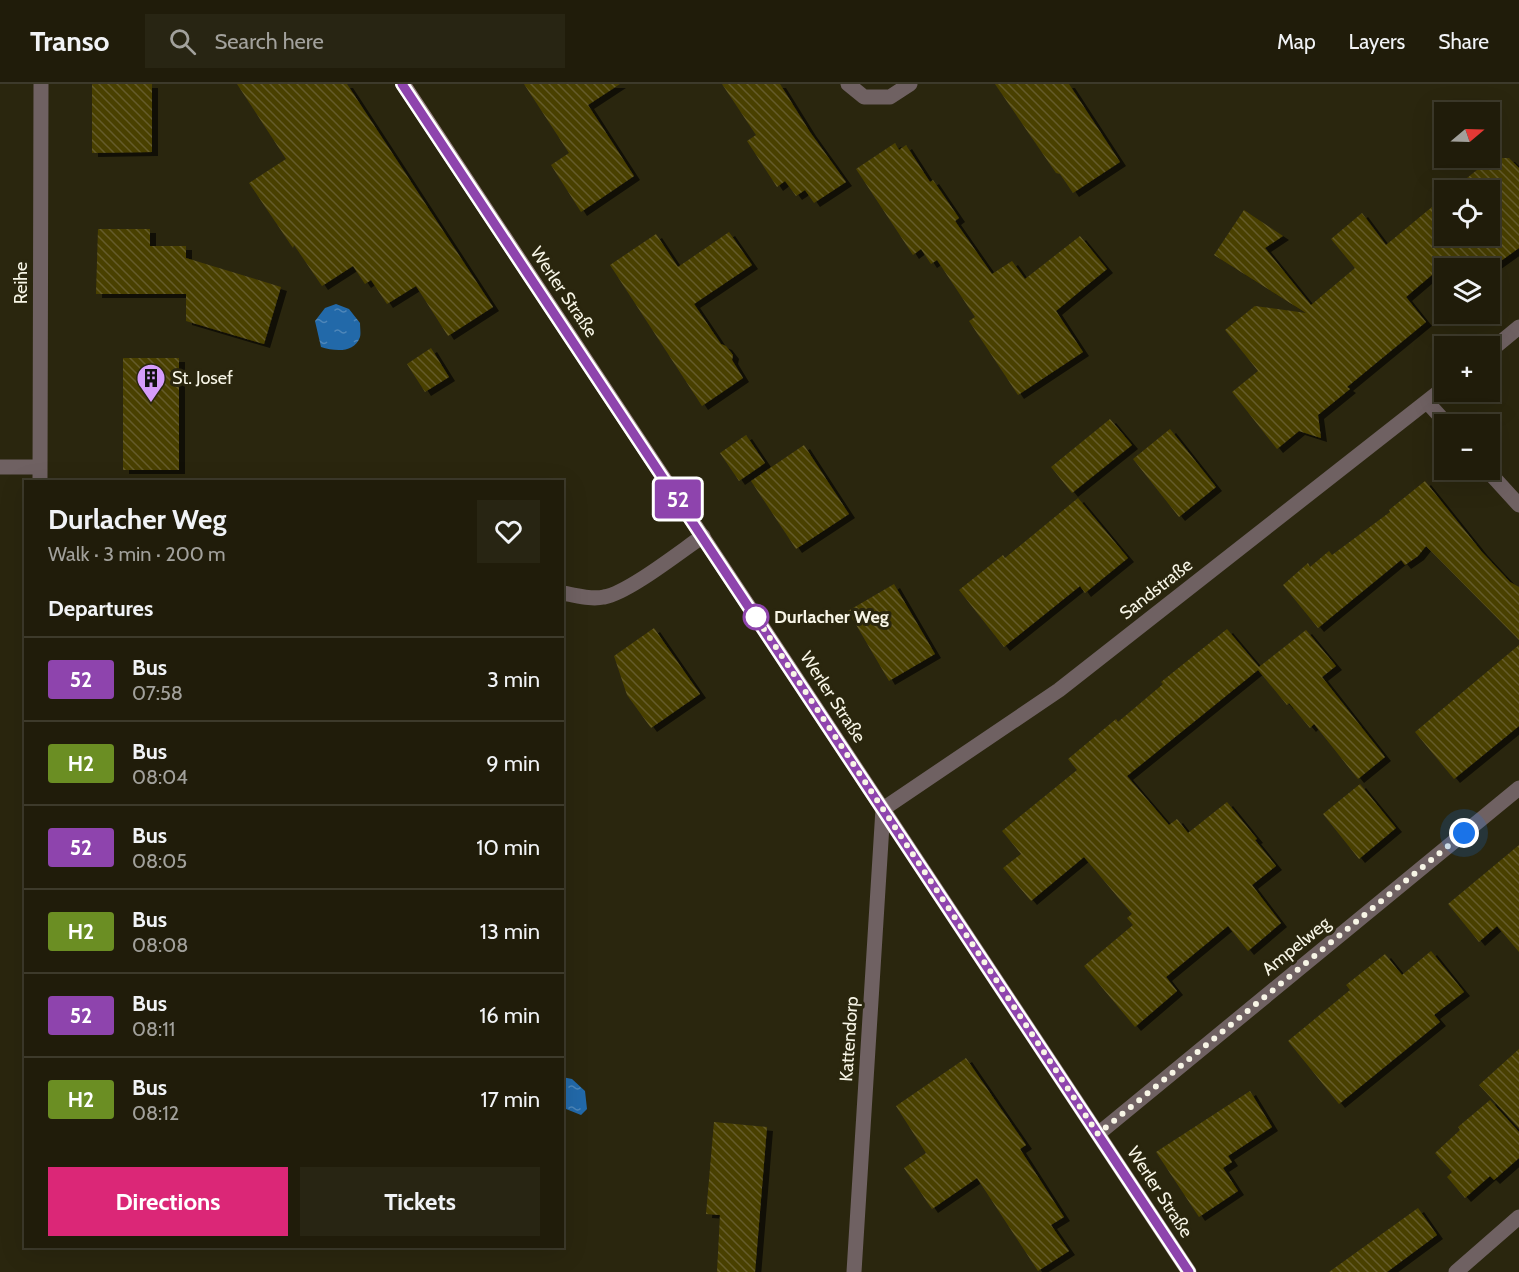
<!DOCTYPE html>
<html lang="en">
<head>
<meta charset="utf-8">
<style>
  body { margin:0; font-family:Cabin,sans-serif; background:#282513; color:#f1f3f6; height:100vh; display:flex; flex-direction:column; font-size:22px; white-space:nowrap }
  * { box-sizing:border-box; margin:0 }
  p { font-size:20px; color:#a2a19c }
  .icon { flex:none; width:33px; height:33px; fill:none; stroke:currentColor; stroke-width:2; stroke-linecap:round; stroke-linejoin:round }
  .map { position:relative; flex:1; overflow:hidden }
  .side { position:absolute; left:24px; top:396px; width:540px; height:768px; display:flex; flex-direction:column; background:#201c0a; border-radius:0px; box-shadow:0 6px 24px #0002,0 0 0 2px #3d3a2b }
  .side>* { flex:none }
  .badge { padding:0 12px; border-radius:4px; font-size:21px; line-height:39px }
  .needle { width:39px; rotate:71deg }
  .buttons { position:absolute; left:1434px; top:18px; display:grid; gap:12px }
  .buttons a { display:grid; place-items:center; width:66px; height:66px; border-radius:0px; background:#201c0a; box-shadow:0 6px 24px #0002,0 0 0 2px #3d3a2b; font-size:30px }
  .you { position:absolute; width:30px; height:30px; margin:-15px; border:4px solid #fff; border-radius:50%; background:#1a73e8; box-shadow:0 0 0 9px #1a73e833 }
  .map>.badge { position:absolute; translate:-50% -50%; box-shadow:0 0 0 3px #fff }
  h2 { padding:0 24px; font-size:22px; line-height:54px }
  .round { display:grid; place-items:center; flex:none; width:63px; height:63px; border-radius:0px; background:#282513 }
  .summary { display:flex; align-items:center; justify-content:space-between; height:102px; padding:0 24px }
  h1 { font-size:28px; font-weight:700; line-height:45px }
  .primary-button { display:flex; gap:12px; margin-top:auto; padding:12px 24px }
  .primary-button a { flex:1; height:69px; border-radius:0px; background:#db2777; color:#fff; font-size:24px; font-weight:700; line-height:69px; text-align:center }
  .primary-button a+a { background:#282513; color:#f1f3f6 }
  ul { padding:0; list-style:none }
  li { display:flex; align-items:center; gap:18px; height:84px; padding:0 24px; border-top:2px solid #3d3a2b }
  li div { flex:1 }
  li b { display:block; font-size:22px }
  li em { font-style:normal }
  li .badge { min-width:66px; font-weight:700; text-align:center }
  header { display:flex; align-items:center; gap:36px; box-sizing:border-box; height:84px; padding:0 30px; background:#201c0a; border-bottom:2px solid #3d3a2b }
  header strong { font-size:28px }
  nav { display:flex; gap:33px; margin-inline-start:auto; font-size:21px }
  .search { width:420px; height:54px; background:#282513; display:flex; align-items:center; gap:15px; box-sizing:border-box; padding:0 21px; border-radius:0px; color:#a2a19c; font-size:22px }
  .map>svg:first-child { display:block }
</style>
</head>
<body>
<header>
<strong>Transo</strong>
<div class="search"><svg class="icon" aria-label="search" viewBox="0 0 24 24"><circle cx="10" cy="10" r="6"/><path d="M15 15l6 6"/></svg>Search here</div>
<nav><a>Map</a><a>Layers</a><a>Share</a></nav>
</header>
<div class="map">
<svg width="1519" height="1188" viewBox="0 0 1519 1188">
  <defs>
    <pattern id="water-ripples" width="26" height="14" patternUnits="userSpaceOnUse" patternTransform="scale(1.5)"><rect width="26" height="14" fill="#2269a9"/><path d="M2 4q2-2 4 0t4 0M15 11q2-2 4 0t4 0" fill="none" stroke="#4e86b9"/></pattern>
    <pattern id="building-back-hatch" width="6" height="6" patternUnits="userSpaceOnUse" patternTransform="scale(1.5)"><rect width="6" height="6" fill="#4a4005"/><path d="M-1 5l2 2M0 0l6 6M5-1l2 2" fill="none" stroke="#655c29"/></pattern>
    <filter id="shadow"><feDropShadow dx="6" dy="4" stdDeviation="0" flood-color="#0009"/></filter>
  </defs>
  <rect width="100%" height="100%" fill="#2a260e"/>
  <path fill="url(#water-ripples)" d="M 336,220 L 349,225 L 360,239 C 360,243 361,250 360,253 C 354,270 334,267 321,263 L 315,237 L 325,224 Z
    M 562,993 L 572,995 L 585,1007 L 587,1025 L 581,1031 L 566,1025 L 565,1018 L 563,1018 Z"/>
  <path fill="url(#building-back-hatch)" filter="url(#shadow)" d="M 92,0 L 152,0 L 152,68 L 92,69 Z
    M 237,0 L 347,0 L 493,223 L 448,252 L 416,202 L 387,220 L 371,196 L 365,200 L 353,182 L 322,202 L 294,161 L 293,164 L 249,99 L 286,75 Z
    M 524,0 L 620,0 L 588,21 L 634,92 L 581,128 L 551,81 L 569,69 Z
    M 722,0 L 780,0 L 810,48 L 846,98 L 814,119 L 805,106 L 796,112 L 785,97 L 777,103 L 747,57 L 756,51 Z
    M 995,0 L 1069,0 L 1120,78 L 1073,109 L 1060,90 L 1056,89 Z
    M 895,59 L 899,66 L 906,61 L 930,98 L 933,96 L 959,134 L 955,137 L 992,190 L 1012,177 L 1025,195 L 1080,152 L 1107,185 L 1056,227 L 1083,268 L 1018,311 L 969,237 L 975,233 L 937,176 L 931,180 L 921,165 L 913,171 L 856,85 Z
    M 1492,74 L 1509,74 L 1519,84 L 1519,164 L 1491,184 L 1440,184 L 1406,213 L 1426,238 L 1347,303 L 1350,305 L 1318,331 L 1321,354 L 1299,347 L 1277,365 L 1232,308 L 1258,287 L 1225,246 L 1255,222 L 1306,229 L 1214,171 L 1244,126 L 1283,152 L 1265,164 L 1311,221 L 1355,184 L 1331,155 L 1362,129 L 1386,161 L 1444,113 L 1444,152 L 1490,152 L 1490,106 L 1452,106 Z
    M 98,145 L 150,145 L 150,162 L 186,162 L 186,174 L 281,203 L 264,260 L 186,237 L 186,210 L 96,210 Z
    M 729,148 L 752,181 L 694,220 L 721,260 L 726,262 L 733,271 L 732,276 L 743,294 L 702,322 L 610,181 L 656,150 L 678,183 Z
    M 431,264 L 449,293 L 425,308 L 407,280 Z
    M 123,274 L 179,274 L 179,386 L 123,386 Z
    M 1110,335 L 1132,361 L 1072,409 L 1051,383 Z
    M 1170,345 L 1216,403 L 1179,433 L 1133,375 Z
    M 746,351 L 765,379 L 739,397 L 720,369 Z
    M 804,361 L 849,430 L 796,465 L 751,397 Z
    M 1425,397 L 1482,468 L 1510,498 L 1519,503 L 1519,556 L 1426,462 L 1418,472 L 1405,481 L 1401,476 L 1318,544 L 1283,501 L 1308,479 L 1310,483 L 1329,467 L 1332,471 L 1390,428 L 1389,426 Z
    M 1078,414 L 1128,474 L 1085,509 L 1080,502 L 1004,563 L 959,506 L 1003,471 L 1005,474 Z
    M 894,500 L 935,570 L 889,597 L 848,527 Z
    M 654,544 L 700,610 L 651,644 L 627,611 L 614,572 Z
    M 1227,545 L 1259,583 L 1306,546 L 1336,582 L 1322,593 L 1385,673 L 1358,695 L 1314,640 L 1310,644 L 1289,619 L 1287,621 L 1258,586 L 1127,692 L 1169,741 L 1177,735 L 1188,749 L 1227,718 L 1257,755 L 1255,756 L 1276,782 L 1252,801 L 1281,839 L 1248,867 L 1228,842 L 1166,893 L 1177,907 L 1135,943 L 1084,882 L 1133,841 L 1127,834 L 1132,830 L 1084,773 L 1031,817 L 1003,784 L 1021,770 L 1002,747 L 1077,686 L 1068,675 L 1116,635 L 1118,638 L 1163,600 L 1161,598 Z
    M 1519,561 L 1519,642 L 1454,695 L 1415,648 Z
    M 1360,700 L 1396,744 L 1359,775 L 1323,730 Z
    M 1519,761 L 1519,868 L 1497,842 L 1479,858 L 1448,820 Z
    M 1431,867 L 1464,908 L 1434,931 L 1440,938 L 1339,1020 L 1288,957 L 1350,906 L 1346,901 L 1385,870 L 1402,891 Z
    M 1519,965 L 1519,1044 L 1479,1001 Z
    M 966,974 L 1026,1061 L 1020,1065 L 1064,1133 L 1051,1141 L 1069,1167 L 1038,1187 L 977,1094 L 932,1125 L 904,1084 L 926,1069 L 896,1022 Z
    M 1250,1007 L 1272,1043 L 1228,1072 L 1232,1078 L 1223,1084 L 1238,1107 L 1199,1133 L 1156,1068 Z
    M 1490,1016 L 1519,1048 L 1519,1074 L 1494,1096 L 1490,1092 L 1465,1114 L 1447,1093 L 1452,1088 L 1435,1069 L 1460,1046 L 1458,1043 Z
    M 714,1038 L 767,1043 L 755,1188 L 717,1188 L 720,1131 L 706,1130 Z
    M 1418,1124 L 1437,1151 L 1387,1188 L 1329,1188 Z"/>
  <g fill="none" stroke-linecap="round" stroke-linejoin="round">
    <path stroke="#6f6162" stroke-width="15" d="M 848,0 L 864,13 L 890,13 L 910,0
      M 1490,267 L 1519,243
      M 1427,318 L 1447,340
      M 0,383 L 40,383
      M 1487,386 L 1519,421
      M 40,398 L 41,0
      M 562,509 C 576,511 590,516 604,513 C 628,509 681,467 703,452
      M 1098,1050 L 1519,704
      M 854,1188 L 883,725 L 1059,606 L 1444,304
      M 1456,1188 L 1519,1133"/>
    <path stroke="#988384" stroke-width="15" d="M 403,0 L 1189,1188"/>
  </g>
  <g fill="none" stroke-linecap="round" stroke-linejoin="round">
    <g stroke="#fff" stroke-width="14">
      <path id="line" d="M 402,0 L 1189,1188"/>
    </g>
    <use href="#line" stroke="#8e44ad" stroke-width="9"/>
    <path stroke="#f7f5e6" stroke-width="6" stroke-dasharray="0 10.8" d="M 756,533 L 754,530 L 1098,1050 L 1464,749"/>
  </g>
  <defs>
    <g id="building-pin" transform="scale(1.5)"><path d="M0 17L-7.5 6A9.5 9.5 0 1 1 7.5 6Z" fill="#d59cfb" stroke="#2a260e"/><path d="M-4-6H4V6H1V3H-1V6H-4ZM-2.5-4.3h1.7v1.8h-1.7ZM.8-4.3h1.7v1.8H.8ZM-2.5-1h1.7V.8h-1.7ZM.8-1h1.7V.8H.8Z" fill="#111"/></g>
  </defs>
  <g fill-rule="evenodd">
    <use href="#building-pin" x="151" y="294"/>
  </g>
  <circle fill="#fff" stroke="#8e44ad" stroke-width="3" cx="756" cy="533" r="12"/>
  <g text-anchor="middle" stroke-width="6" stroke-linejoin="round" paint-order="stroke">
    <g font-size="18" fill="#f7f5e6" stroke="#2a260e">
      <text transform="translate(21 199) rotate(-90)" y="6">Reihe</text>
      <text transform="translate(564 208) rotate(56)" y="6">Werler Straße</text>
      <text transform="translate(1156 505) rotate(-38)" y="6">Sandstraße</text>
      <text transform="translate(833 613) rotate(57)" y="6">Werler Straße</text>
      <text transform="translate(1296 862) rotate(-39)" y="6">Ampelweg</text>
      <text transform="translate(849 955) rotate(-86)" y="6">Kattendorp</text>
      <text transform="translate(1160 1108) rotate(57)" y="6">Werler Straße</text>
    </g>
    <g font-size="18" fill="#f7f5e6" stroke="#2a260e" text-anchor="start">
      <text x="172" y="300">St. Josef</text>
    </g>
    <g font-size="18" font-weight="bold" fill="#f7f5e6" stroke="#2a260e" text-anchor="start">
      <text x="774" y="539">Durlacher Weg</text>
    </g>
  </g>
</svg>
<div class="buttons">
<a><svg class="needle" viewBox="-14 -14 28 28"><path d="M0-13l5 13h-10z" fill="#e53935"/><path d="M0 13l5-13h-10z" fill="#a2a19c"/></svg></a>
<a><svg class="icon" aria-label="locate" viewBox="0 0 24 24"><circle cx="12" cy="12" r="6"/><path d="M12 2v4M12 18v4M2 12h4M18 12h4"/></svg></a>
<a><svg class="icon" aria-label="layers" viewBox="0 0 24 24"><path d="M12 4l9 5-9 5-9-5zM3 14l9 5 9-5"/></svg></a>
<a>+</a>
<a>−</a>
</div>
<div class="you" style="left:1464px;top:749px"></div>
<b class="badge" style="left:678px;top:415px;background:#8e44ad;color:#fff">52</b>
<section class="side">
<div class="summary"><div><h1>Durlacher Weg</h1><p>Walk · 3 min · 200 m</p></div><a class="round"><svg class="icon" aria-label="heart" viewBox="0 0 24 24"><path d="M12 20l-8-8c-3-5 5-10 8-4 3-6 11-1 8 4z"/></svg></a></div>
<h2>Departures</h2>
<ul>
<li><span class="badge" style="background:#8e44ad;color:#fff">52</span><div><b>Bus</b><p>07:58</p></div><em>3 min</em></li>
<li><span class="badge" style="background:#6b8e23;color:#fff">H2</span><div><b>Bus</b><p>08:04</p></div><em>9 min</em></li>
<li><span class="badge" style="background:#8e44ad;color:#fff">52</span><div><b>Bus</b><p>08:05</p></div><em>10 min</em></li>
<li><span class="badge" style="background:#6b8e23;color:#fff">H2</span><div><b>Bus</b><p>08:08</p></div><em>13 min</em></li>
<li><span class="badge" style="background:#8e44ad;color:#fff">52</span><div><b>Bus</b><p>08:11</p></div><em>16 min</em></li>
<li><span class="badge" style="background:#6b8e23;color:#fff">H2</span><div><b>Bus</b><p>08:12</p></div><em>17 min</em></li>
</ul>
<div class="primary-button"><a>Directions</a><a>Tickets</a></div>
</section>
</div>
</body>
</html>
